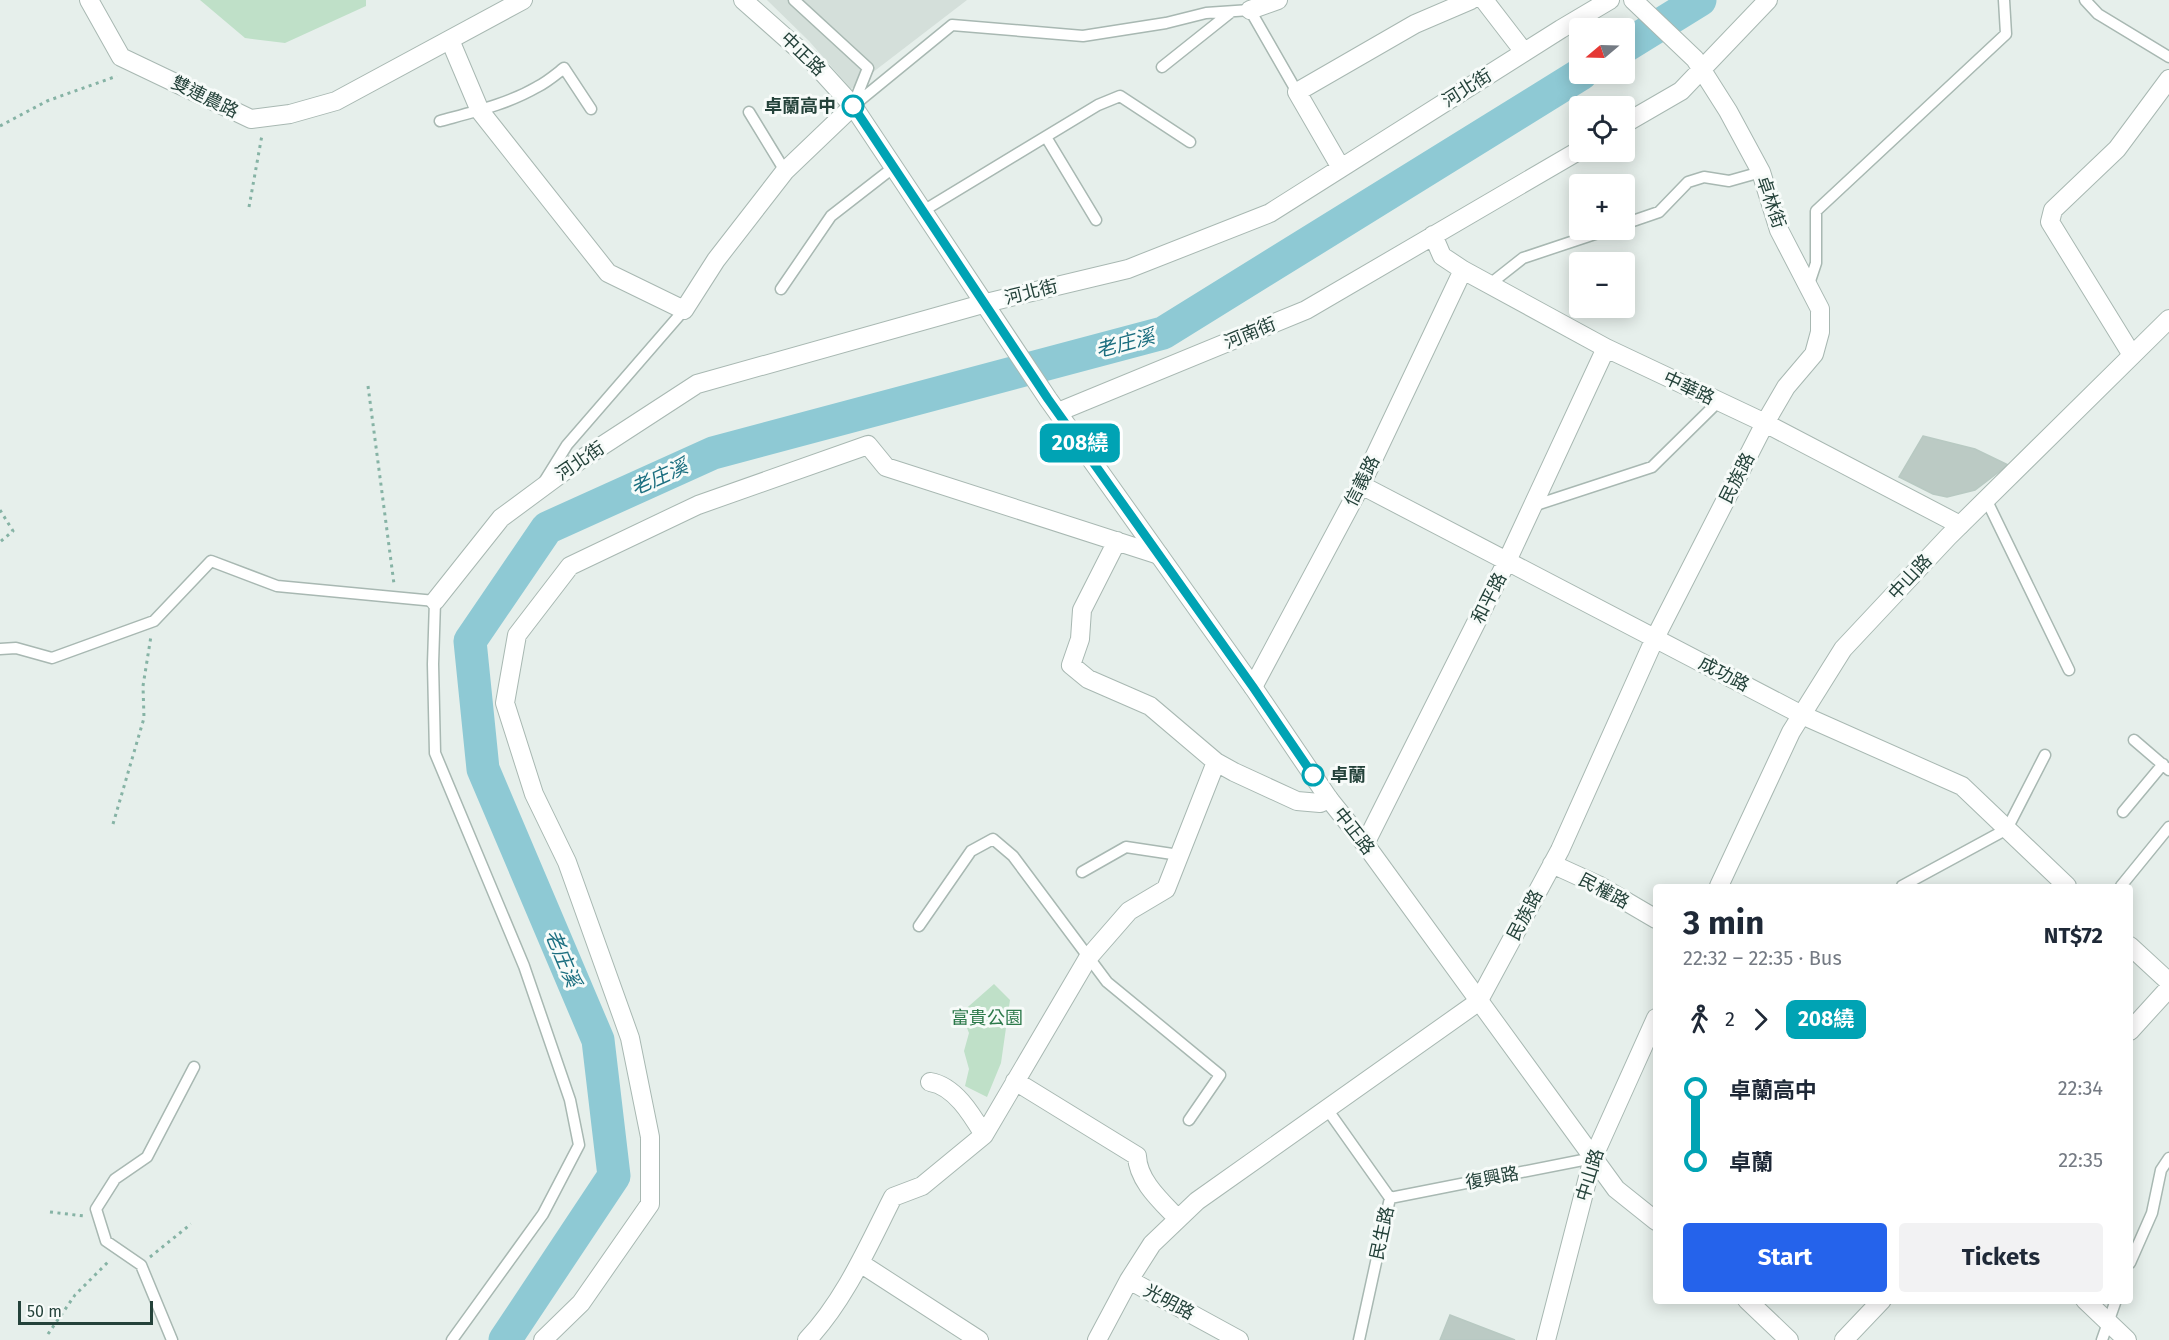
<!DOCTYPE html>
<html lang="en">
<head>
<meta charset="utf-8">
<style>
  body { margin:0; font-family:"Fira Sans","Noto Sans TC",sans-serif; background:#f2f2f3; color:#1f2937; height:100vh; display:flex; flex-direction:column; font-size:22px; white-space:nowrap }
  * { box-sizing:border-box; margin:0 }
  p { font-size:20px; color:#747a83 }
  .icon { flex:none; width:33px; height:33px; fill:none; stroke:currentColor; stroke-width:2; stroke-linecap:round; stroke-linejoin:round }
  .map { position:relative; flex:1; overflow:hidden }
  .panel { position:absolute; left:1653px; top:884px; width:480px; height:420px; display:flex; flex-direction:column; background:#fff; border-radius:6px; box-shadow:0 3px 15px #0003 }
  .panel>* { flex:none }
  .badge { padding:0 12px; border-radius:9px; font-size:21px; line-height:39px }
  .needle { width:39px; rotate:251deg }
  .buttons { position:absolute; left:1569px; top:18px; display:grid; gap:12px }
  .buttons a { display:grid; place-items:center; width:66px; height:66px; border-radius:6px; background:#fff; box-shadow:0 3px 15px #0003; font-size:30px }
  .scale { position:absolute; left:18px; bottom:15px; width:135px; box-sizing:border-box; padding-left:6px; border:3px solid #24423a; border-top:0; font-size:16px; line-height:21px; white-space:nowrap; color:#24423a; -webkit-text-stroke:4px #f7fbf9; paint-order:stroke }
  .map>.badge { position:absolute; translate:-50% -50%; box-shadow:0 0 0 3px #fff }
  .legs { display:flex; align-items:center; gap:9px; height:66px; padding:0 30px; font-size:20px }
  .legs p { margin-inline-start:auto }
  .head { display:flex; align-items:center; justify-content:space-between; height:102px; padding:0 30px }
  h1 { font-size:33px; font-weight:700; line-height:45px }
  .primary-button { display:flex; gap:12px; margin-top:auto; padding:12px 30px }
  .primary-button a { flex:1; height:69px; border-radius:6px; background:#2563eb; color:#fff; font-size:24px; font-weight:700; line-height:69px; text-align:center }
  .primary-button a+a { background:#f2f2f3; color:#1f2937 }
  ul { padding:0 30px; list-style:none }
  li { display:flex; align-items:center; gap:21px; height:72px; font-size:22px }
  li i { display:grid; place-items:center; width:9px; height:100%; margin:0 8px; background:currentColor }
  li i::after { content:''; width:15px; height:15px; margin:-8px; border:4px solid; border-radius:50%; background:#fff }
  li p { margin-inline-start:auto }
  li:first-child i { background:linear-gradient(#0000 50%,currentColor 0) }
  li:last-child i { background:linear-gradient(currentColor 50%,#0000 0) }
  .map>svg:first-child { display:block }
</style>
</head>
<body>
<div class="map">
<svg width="2169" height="1340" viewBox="0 0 2169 1340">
  <rect width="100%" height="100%" fill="#e6efeb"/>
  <path fill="#d4dfda" d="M 767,0 L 967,0 L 851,89 L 809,41 Z"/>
  <path fill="#bfe0c8" d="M 200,0 L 366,0 L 366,6 L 285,43 L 245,38 Z
    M 994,984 L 1010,1000 L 1001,1063 L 987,1097 L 965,1086 L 969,1069 L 964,1051 L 969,1033 L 961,1013 Z"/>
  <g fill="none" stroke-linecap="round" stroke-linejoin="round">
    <path stroke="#8ec9d4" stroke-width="33" d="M 1624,47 L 1700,0
      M 505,1340 L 614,1176 L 598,1040 L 483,769 L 470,641 L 547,528 L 713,453 L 1163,333 L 1581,74"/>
  </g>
  <path fill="#bbcac4" stroke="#b8c9c2" stroke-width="1.5" d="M 1923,436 L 1975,449 L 2008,465 L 1975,490 L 1947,497 L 1933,494 L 1899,477 Z
    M 1450,1315 L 1515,1340 L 1440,1340 Z"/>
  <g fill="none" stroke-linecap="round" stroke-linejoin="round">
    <g stroke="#a8b8b2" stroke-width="13">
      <path id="service" d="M 794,0 L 868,68 L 854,103
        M 2085,0 L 2098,14 L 2169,57
        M 1162,67 L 1231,12
        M 853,106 L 952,25 L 1083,36 L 1166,23 L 1206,13 L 1250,10 L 1297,92
        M 749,112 L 785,171
        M 440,121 C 473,112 508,104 537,87 C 547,82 555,75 564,68 L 591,109
        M 1046,137 L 1096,220
        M 923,211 L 1098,105 L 1120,96 L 1190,142
        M 1624,224 L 1659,212 L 1688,182 L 1704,177 L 1729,181 L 1761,172
        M 1490,284 L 1523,258 L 1607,230
        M 1808,287 L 1816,263 L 1816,211 L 2006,34 L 2004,0
        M 781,289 L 831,216 L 894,167
        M 544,482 L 567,445 L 684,310
        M 1986,499 L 2069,670
        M 1533,506 L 1652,467 L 1719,401
        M 0,649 L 16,648 L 52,658 L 154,621 L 211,561 L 277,586 L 435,601 L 433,664 L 435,753 L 524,966 L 570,1100 L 579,1145 L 543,1214 L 452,1340
        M 2134,740 L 2169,770
        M 2123,812 L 2163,764
        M 1082,872 L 1126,847 L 1179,855
        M 1902,886 L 2007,829 L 2045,755
        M 2121,886 L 2169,827
        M 919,926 L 971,851 L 993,839 L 1013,856 L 1107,982 L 1220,1075 L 1189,1120
        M 1327,1109 L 1390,1198 L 1359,1340
        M 1390,1198 L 1593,1158
        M 2130,1263 L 2152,1213 L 2161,1170 L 2169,1158
        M 172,1340 L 141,1265 L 106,1241 L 96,1209 L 115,1179 L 147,1157 L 194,1067
        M 2102,1340 L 2116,1300"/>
    </g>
    <g stroke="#a8b8b2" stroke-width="20">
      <path id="minor" d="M 1484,0 L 1524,52
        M 1250,10 L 1278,0
        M 450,40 L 480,111 L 608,273 L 684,310 L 716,260 L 785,171 L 853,106
        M 1624,124 L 1681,91 L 1768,0
        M 1341,168 L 1297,92 L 1415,24 L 1471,0
        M 1433,235 L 1442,256 L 1463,270 L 1606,348 L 1765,423 L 1960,525
        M 2132,355 L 2050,222 L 2053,210 L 2117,149 L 2169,79
        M 1058,412 L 1306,310 L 1580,150
        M 1361,485 L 1802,715 L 1962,786 L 2067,886
        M 1117,541 L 1082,610 L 1080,639 L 1071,665 L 1088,679 L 1150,706 L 1216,762 L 1234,772 L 1297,801 L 1320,803 L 1329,799
        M 435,601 L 501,518 L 574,464 L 697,384 L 986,303 L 1128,269 L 1270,213 L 1561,29 L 1610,0
        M 1253,687 L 1361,485 L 1463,270
        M 1365,844 L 1507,561 L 1606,348
        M 1552,864 L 1598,885 L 1656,919
        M 2130,946 L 2169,982
        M 2130,1031 L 2169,988
        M 1015,1081 L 1137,1156 C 1138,1181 1161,1201 1178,1219
        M 930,1082 C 955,1086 972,1115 984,1135
        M 860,1263 L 979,1340
        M 1129,1280 L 1239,1340
        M 2085,1300 L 2127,1340
        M 543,1340 L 581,1303 L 650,1204 L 650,1137 L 630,1038 L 567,862 L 534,794 L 505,703 L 517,635 L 570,566 L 698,505 L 868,445 L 886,467 L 1159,555
        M 807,1340 C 845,1300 868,1246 893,1197 L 922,1186 L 984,1135 L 1088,958 L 1129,911 L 1166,889 L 1216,762
        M 1097,1340 L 1129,1280 L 1152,1244 L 1197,1201 L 1478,1002 L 1560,850 L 1655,638 L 1765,423 L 1786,387 L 1814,354 L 1820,332 L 1820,309 L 1779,230 L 1761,172 L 1728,111 L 1695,59 L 1633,0
        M 1844,1340 L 1882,1300"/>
    </g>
    <g stroke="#a8b8b2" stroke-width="20">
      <path id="tertiary" d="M 89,0 L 121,57 L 251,119 L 290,114 L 336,101 L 523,0
        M 743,0 L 813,62 L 853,106 L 1048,399 L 1253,687 L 1329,799 L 1365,844 L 1616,1189 L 1656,1221
        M 1719,886 L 1791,732 L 1843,649 L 1948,537 L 2169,319
        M 1747,1300 L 1789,1340
        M 1546,1340 L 1593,1158 L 1656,1018"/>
    </g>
    <path stroke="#86b3a5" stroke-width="3" stroke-dasharray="3 4.5" stroke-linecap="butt" d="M 0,126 L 47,101 L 117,76
      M 249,207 L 262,135
      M 368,386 L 394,584
      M 0,510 L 13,531 L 0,542
      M 113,824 L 144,718 L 143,686 L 151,636
      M 50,1212 L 84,1216
      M 150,1257 L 191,1224
      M 48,1334 L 75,1295 L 110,1260"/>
    <use href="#service" stroke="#fff" stroke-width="10"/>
    <use href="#minor" stroke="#fff" stroke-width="18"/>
    <use href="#tertiary" stroke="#fff" stroke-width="18"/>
  </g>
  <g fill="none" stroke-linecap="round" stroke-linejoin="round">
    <g stroke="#fff" stroke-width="14">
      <path id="line-1" d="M 853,106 L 1048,399 L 1253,687 L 1313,775"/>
    </g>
    <use href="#line-1" stroke="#00a3b4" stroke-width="9"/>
  </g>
  <g fill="#fff" stroke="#00a3b4" stroke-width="3">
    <circle cx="853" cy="106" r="10"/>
    <circle cx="1313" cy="775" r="10"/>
  </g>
  <g text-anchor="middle" stroke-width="6" stroke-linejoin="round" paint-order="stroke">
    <g font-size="18" fill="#24423a" stroke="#f7fbf9">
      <text transform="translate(803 54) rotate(44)" y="6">中正路</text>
      <text transform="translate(1467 88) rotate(-32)" y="6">河北街</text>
      <text transform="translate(205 97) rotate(26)" y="6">雙連農路</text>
      <text transform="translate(1771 202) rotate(71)" y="6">卓林街</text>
      <text transform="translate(1031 292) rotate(-14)" y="6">河北街</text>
      <text transform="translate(1250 333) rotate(-22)" y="6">河南街</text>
      <text transform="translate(1689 388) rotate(25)" y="6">中華路</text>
      <text transform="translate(580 461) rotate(-34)" y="6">河北街</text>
      <text transform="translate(1737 478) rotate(-63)" y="6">民族路</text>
      <text transform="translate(1362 481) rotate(-63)" y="6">信義路</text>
      <text transform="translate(1910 577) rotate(-47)" y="6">中山路</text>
      <text transform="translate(1489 598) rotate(-63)" y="6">和平路</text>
      <text transform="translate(1724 674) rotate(27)" y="6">成功路</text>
      <text transform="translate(1354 831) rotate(52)" y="6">中正路</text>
      <text transform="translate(1604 891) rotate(28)" y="6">民權路</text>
      <text transform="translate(1525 915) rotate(-62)" y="6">民族路</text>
      <text transform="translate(1590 1175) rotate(-73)" y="6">中山路</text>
      <text transform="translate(1492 1178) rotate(-11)" y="6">復興路</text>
      <text transform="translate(1382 1233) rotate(-78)" y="6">民生路</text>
      <text transform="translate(1169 1302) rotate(28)" y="6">光明路</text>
    </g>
    <g font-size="18" font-weight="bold" fill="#24423a" stroke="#f7fbf9" text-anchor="end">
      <text x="836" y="112">卓蘭高中</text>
      <text x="1330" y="781" text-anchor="start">卓蘭</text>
    </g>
    <g font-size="18" fill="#2d7a4b" stroke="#f7fbf9">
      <text x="987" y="1024">富貴公園</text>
    </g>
    <g font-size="20" font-style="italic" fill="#1c6f80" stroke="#f7fbf9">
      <text transform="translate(1125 343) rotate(-15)" y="7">老庄溪</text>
      <text transform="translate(659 477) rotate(-24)" y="7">老庄溪</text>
      <text transform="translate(563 958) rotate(67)" y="7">老庄溪</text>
    </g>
  </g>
</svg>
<div class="buttons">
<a><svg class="needle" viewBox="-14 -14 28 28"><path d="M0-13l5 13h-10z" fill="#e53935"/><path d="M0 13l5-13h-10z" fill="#747a83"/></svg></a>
<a><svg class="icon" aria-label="locate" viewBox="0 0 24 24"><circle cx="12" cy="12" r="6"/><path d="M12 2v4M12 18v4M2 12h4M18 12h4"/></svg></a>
<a>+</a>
<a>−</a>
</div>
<div class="scale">50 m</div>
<b class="badge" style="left:1080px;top:443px;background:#00a3b4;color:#fff">208繞</b>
<section class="panel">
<div class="head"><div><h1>3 min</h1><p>22:32 – 22:35 · Bus</p></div><b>NT$72</b></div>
<div class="legs"><svg class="icon" aria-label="walk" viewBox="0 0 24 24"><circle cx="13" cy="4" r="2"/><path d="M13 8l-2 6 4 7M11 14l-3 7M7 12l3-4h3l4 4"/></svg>2<svg class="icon" aria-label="forward" viewBox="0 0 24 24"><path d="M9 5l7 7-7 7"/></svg><b class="badge" style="background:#00a3b4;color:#fff">208繞</b></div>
<ul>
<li><i style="color:#00a3b4"></i><b>卓蘭高中</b><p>22:34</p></li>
<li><i style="color:#00a3b4"></i><b>卓蘭</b><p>22:35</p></li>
</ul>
<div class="primary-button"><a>Start</a><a>Tickets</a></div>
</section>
</div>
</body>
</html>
